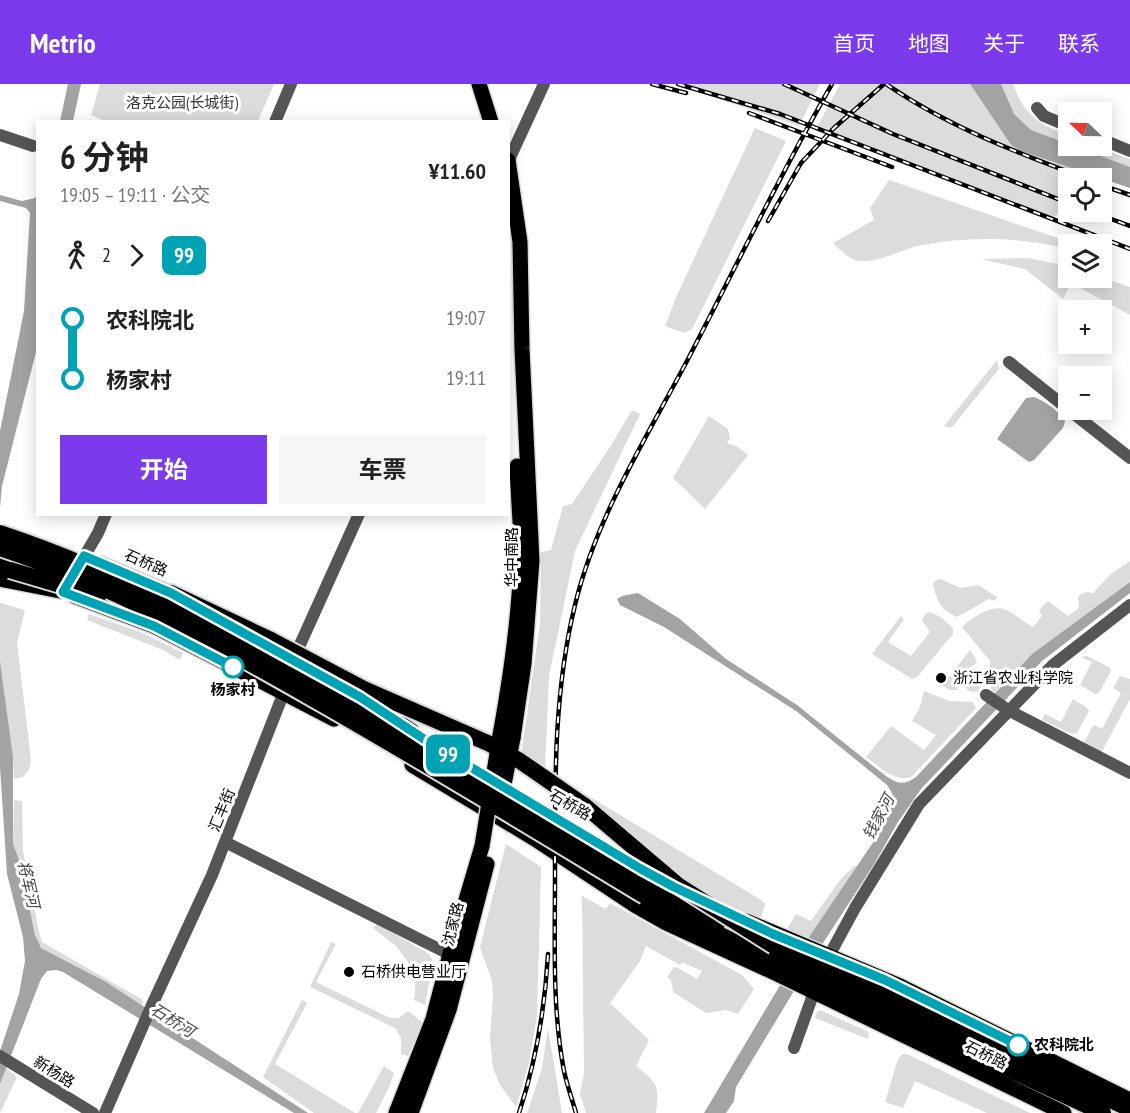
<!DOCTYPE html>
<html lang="zh">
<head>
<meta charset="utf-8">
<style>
  body { margin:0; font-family:"PT Sans Narrow","Noto Sans SC",sans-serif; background:#f6f6f6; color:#222; height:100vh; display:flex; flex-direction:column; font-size:22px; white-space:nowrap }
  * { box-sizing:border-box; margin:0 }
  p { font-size:20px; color:#767676 }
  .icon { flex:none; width:33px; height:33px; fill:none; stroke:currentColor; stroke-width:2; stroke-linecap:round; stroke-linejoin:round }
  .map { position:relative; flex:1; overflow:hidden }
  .details { position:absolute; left:36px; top:36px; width:474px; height:396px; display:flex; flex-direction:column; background:#fff; border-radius:0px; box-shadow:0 3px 15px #0003 }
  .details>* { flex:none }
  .badge { padding:0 12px; border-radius:9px; font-size:21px; line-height:39px }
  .needle { width:39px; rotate:292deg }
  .tools { position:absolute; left:1058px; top:18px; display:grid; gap:12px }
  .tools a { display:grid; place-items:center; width:54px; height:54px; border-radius:0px; background:#fff; box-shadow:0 3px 15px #0003; font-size:30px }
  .map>.badge { position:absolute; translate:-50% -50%; box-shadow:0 0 0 3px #fff }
  .legs { display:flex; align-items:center; gap:9px; height:66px; padding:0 24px; font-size:20px }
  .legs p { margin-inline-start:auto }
  .head { display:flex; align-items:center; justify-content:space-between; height:102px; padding:0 24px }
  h1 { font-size:33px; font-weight:700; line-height:45px }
  .cta { display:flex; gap:12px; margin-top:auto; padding:12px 24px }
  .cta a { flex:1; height:69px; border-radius:0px; background:#7c3aed; color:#fff; font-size:24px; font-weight:700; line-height:69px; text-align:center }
  .cta a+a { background:#f6f6f6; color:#222 }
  ul { padding:0 24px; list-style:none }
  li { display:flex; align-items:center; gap:21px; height:60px; font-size:22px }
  li i { display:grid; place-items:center; width:9px; height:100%; margin:0 8px; background:currentColor }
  li i::after { content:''; width:15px; height:15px; margin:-8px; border:4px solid; border-radius:50%; background:#fff }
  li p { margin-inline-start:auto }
  li:first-child i { background:linear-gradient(#0000 50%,currentColor 0) }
  li:last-child i { background:linear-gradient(currentColor 50%,#0000 0) }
  header { display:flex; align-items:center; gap:36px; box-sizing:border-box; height:84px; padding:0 30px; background:#7c3aed; color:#fff }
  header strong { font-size:28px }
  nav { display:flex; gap:33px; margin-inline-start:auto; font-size:21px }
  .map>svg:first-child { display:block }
</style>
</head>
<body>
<header>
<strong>Metrio</strong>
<nav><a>首页</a><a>地图</a><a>关于</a><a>联系</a></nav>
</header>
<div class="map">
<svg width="1130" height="1029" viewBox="0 0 1130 1029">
  <rect width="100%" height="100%" fill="#fff"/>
  <path fill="#dcdcdc" d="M 100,0 L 274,0 L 258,37 L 106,38 L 91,31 Z
    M 674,0 L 820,0 L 799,42 Z
    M 840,0 L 970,0 L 1011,61 L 1021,67 L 1109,97 L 1101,103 L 1101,94 L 1068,94 L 1068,109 L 1064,127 L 1051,134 L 815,47 Z
    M 1001,0 L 1013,0 C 1024,31 1039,40 1068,52 L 1068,61 C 1049,54 1026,49 1014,31 C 1008,22 1006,10 1001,0 Z
    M 755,44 L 786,57 L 692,245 L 684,249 L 665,242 L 677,211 Z
    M 1069,62 L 1094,62 L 1130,75 L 1130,83 Z
    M 889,96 L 1075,160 L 1068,160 L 1068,165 C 1020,153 970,152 922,161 C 901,165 880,179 859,177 C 850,176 839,165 833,159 L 874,136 L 870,124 Z
    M 1028,174 L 1068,182 L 1068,194 L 1101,193 L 1130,203 L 1130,231 L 1071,199 L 1063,215 L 1025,185 L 981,175 Z
    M 997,276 L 999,285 L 953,342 L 950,344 L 944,342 Z
    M 632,326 L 640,330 L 575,467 L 549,592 L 545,686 L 521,672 L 540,540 L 541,468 L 551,466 L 563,422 L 572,420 L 610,363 Z
    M 709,332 L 728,345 L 730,354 L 727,359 L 738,363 L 748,371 L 705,425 L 673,394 Z
    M 1130,477 L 1130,498 L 1032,570 L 994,609 L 990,602 L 990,577 L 962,543 C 971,534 991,521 1004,525 C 1014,529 1024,538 1033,543 L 1042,532 L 1039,526 L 1048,517 L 1068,532 L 1079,524 L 1078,512 L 1086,508 L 1093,509 L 1111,490 Z
    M 940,495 L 961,504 L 978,501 L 997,513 L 995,517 L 989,515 L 957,533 C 940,525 937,517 933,500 L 936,496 Z
    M 0,519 L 25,526 L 17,559 L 31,676 L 29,686 L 23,693 L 14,695 L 13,673 L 0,577 Z
    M 929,528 L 941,533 L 953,544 L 953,550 L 917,593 L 912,595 L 872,570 L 901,532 L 904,535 L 888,558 L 911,572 L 930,548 L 922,536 L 925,530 Z
    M 89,530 L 143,549 L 183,569 L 180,576 L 163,566 L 87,536 Z
    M 970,566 L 975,573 L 977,579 C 965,588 956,586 957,606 L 951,606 L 942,602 Z
    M 1087,572 L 1109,583 L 1111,587 L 1099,609 L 1095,610 L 1080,601 L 1092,578 L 1081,573 Z
    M965 600a8 8 0 1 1 16 0a8 8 0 1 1-16 0Z
    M 1120,592 L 1130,595 L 1130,615 L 1101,669 L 1084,659 L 1092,643 L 1094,641 L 1102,645 L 1121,609 L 1113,604 Z
    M 924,607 L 949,617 L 973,618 L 976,624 L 911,693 C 895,699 879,682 866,673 L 891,642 L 924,666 L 936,651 L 912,637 L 920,623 Z
    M 1073,615 L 1087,624 L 1089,627 L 1077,649 L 1072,650 L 1042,636 L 1045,630 L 1061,638 Z
    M 592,714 L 761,816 L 765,820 L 761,833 L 756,836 L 690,802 L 585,722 Z
    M 14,716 L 22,717 L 23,767 L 39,848 L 42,858 L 143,916 L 142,922 L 105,898 L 41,864 L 37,857 L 13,761 Z
    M 506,760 L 541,783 L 537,932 L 529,979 L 516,1023 L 500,1001 L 493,984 L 490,954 L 493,912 L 492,897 L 480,863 Z
    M 854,782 L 858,782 L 807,856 L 787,845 L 796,830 L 811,837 L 840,796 Z
    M 582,812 L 606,825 L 610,819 L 742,891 L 754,905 L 738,930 L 727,926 L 706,929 L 673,908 L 671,896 L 667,893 L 674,883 L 678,884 L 697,895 L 702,887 L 682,878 L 680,881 L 646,862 L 640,877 L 610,919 L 649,956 L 636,982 C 658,1000 659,1000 656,1029 L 586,1029 L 580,1010 L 584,989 Z
    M 378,840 L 429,870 L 433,878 L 425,921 L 414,916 L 416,893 L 407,877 L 396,862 L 373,844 Z
    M 331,858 L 336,860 L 316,898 L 390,934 L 399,934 L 408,927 L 422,938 L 420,947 L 408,972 L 401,970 L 401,954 L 395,944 L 310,903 Z
    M 302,916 L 307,919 L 275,980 L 355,1029 L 314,1029 L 263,993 Z
    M 820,926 L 867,947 L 869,949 L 868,955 L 815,934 L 817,928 Z
    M 548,944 L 562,1029 L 527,1029 L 542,984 Z
    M 903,970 L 909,971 L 1030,1029 L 987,1029 L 915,997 L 903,1024 L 885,1018 L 898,975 Z
    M 384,982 L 394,989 L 390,1001 L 376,1029 L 358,1029 Z
    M 6,984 L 17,993 L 0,1029 L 0,1000 Z"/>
  <path fill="#a3a3a3" d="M 68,0 L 81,0 L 73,37 L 60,37 Z
    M 970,0 L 1001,0 L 1014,30 L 1031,46 L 1130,83 L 1130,104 L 1021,67 L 1011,61 Z
    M 37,110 L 37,264 L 2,402 L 0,424 L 0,347 L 24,227 L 30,129 L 26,124 L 0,117 L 0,111 L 22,117 L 35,114 Z
    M 1034,313 C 1046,318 1058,326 1065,337 L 1063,344 L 1034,376 L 1029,378 L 997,355 L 1026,314 Z
    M 1130,498 L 1130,509 L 1042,577 L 921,705 L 898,738 L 873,782 L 823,859 L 736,1003 L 734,1017 L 726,1029 L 704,1029 L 807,856 L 874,757 L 893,715 L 892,709 L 887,701 L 796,627 L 664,543 L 620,521 L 617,515 L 622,512 L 638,509 L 680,535 L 726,575 L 797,621 L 878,686 C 892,696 900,705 916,693 L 1032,570 Z
    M 0,577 L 13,673 L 13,760 L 20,779 L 35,851 L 41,864 L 106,898 L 308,1029 L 294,1029 L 63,888 L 56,886 L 47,887 L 41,895 L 0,1000 L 0,967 L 19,910 L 25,877 L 23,853 L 7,790 L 0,683 Z"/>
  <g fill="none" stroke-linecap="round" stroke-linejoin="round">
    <g stroke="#dbdbdb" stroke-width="18">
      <path id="major" d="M 479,0 L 491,38
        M 508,76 L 520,158 L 522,265 L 532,477 L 524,580 L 513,654
        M 0,479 L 22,489
        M 101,480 L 181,514
        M 0,495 L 60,507
        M 74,512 L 154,542 L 334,635
        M 310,585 L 360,613 L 412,647
        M 500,651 C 511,591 520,530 521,469 C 521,440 518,411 517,382
        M 412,681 L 535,755 L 636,822 L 666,839 L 775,889 L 1064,1029
        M 746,837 L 900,902 L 1130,1016
        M 396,1029 L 433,935 L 450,870 L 482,762
        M 411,1029 L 449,926 L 487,780"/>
    </g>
    <g stroke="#dbdbdb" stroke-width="20">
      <path id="highway" d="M 171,509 L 271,556
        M 650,797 L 721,836
        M 645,812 L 710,846 L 774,877 L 1103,1029
        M 763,856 L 1130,1025"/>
    </g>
    <path stroke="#555" stroke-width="12" d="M 1037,24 L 1044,32 L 1068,42
      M 275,38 L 291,0
      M 0,51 L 33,62
      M 1101,55 L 1130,67
      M 508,78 L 544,0
      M 1009,278 L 1068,325
      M 1069,326 L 1130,374
      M 77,485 L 98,449 L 106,430
      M 294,574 L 359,430
      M 986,611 L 1008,626 L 1130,689
      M 225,758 L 457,874
      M 829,872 L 855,824 L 919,720 L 1053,581 L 1130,521
      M 794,964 L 814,908
      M 0,972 L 93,1029
      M 105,1029 L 152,921 L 212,791 L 286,603"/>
    <use href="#major" stroke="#000" stroke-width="15"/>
    <use href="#highway" stroke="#000" stroke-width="16"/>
    <g stroke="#000" stroke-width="4.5">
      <path id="rail" d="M 652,0 L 686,9
        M 678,0 L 780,30 L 1130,165
        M 784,0 L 893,50 L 1068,119
        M 886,0 C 947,42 1015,68 1085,94
        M 749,29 L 892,83
        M 1101,101 L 1130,111
        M 1092,128 L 1130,142
        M 768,137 L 801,79 L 834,44 L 884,0
        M 519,1029 C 536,977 545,925 548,870
        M 576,1029 C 572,1015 567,1001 564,987 C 552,924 555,858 555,795 C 555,703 553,611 575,521 C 596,434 645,356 687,277 C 735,185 780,90 832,0"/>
    </g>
    <use href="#rail" stroke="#fff" stroke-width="2" stroke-dasharray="7" stroke-linecap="butt"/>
    <g stroke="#dbdbdb" stroke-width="18" stroke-linecap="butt">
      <path id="major-bridge" d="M 500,721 L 513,654
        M 482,762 L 500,651"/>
    </g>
    <g stroke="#dbdbdb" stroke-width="20" stroke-linecap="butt">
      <path id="highway-bridge" d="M 0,449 C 127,491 243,556 358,624 C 455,681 552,740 650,797
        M 0,464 C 110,500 210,556 310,613 C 423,677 534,745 645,812
        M 10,486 L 98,512
        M 271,556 L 364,605 L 490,660 L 520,677 L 585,722 L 679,802 L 774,862"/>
    </g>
    <use href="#major-bridge" stroke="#000" stroke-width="15"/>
    <use href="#highway-bridge" stroke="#000" stroke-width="16"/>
  </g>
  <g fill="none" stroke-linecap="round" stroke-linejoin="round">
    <g stroke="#fff" stroke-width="14">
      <path id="line-1" d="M 233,583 L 154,542 L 63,508 L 84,472 L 171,509 L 360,613 L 427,657 L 641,785 L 674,803 L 773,850 L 885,896 L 1018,961"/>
    </g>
    <use href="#line-1" stroke="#00a3b4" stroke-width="9"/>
  </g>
  <g fill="#fff" stroke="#00a3b4" stroke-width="3">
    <circle cx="233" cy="583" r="10"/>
    <circle cx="1018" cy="961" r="10"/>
  </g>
  <g fill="#000" stroke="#fff" stroke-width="2">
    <circle cx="941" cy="594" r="6"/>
    <circle cx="349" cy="888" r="6"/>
  </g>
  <g text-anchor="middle" stroke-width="6" stroke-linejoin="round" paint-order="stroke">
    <g font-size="15" fill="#333" stroke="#fff">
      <text x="182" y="24">洛克公园(长城街)</text>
    </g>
    <g font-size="15" fill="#000" stroke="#fff">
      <text transform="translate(512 473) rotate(-90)" y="5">华中南路</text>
      <text transform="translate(146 479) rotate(23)" y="5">石桥路</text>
      <text transform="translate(570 721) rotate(30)" y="5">石桥路</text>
      <text transform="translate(222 726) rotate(-68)" y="5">汇丰街</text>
      <text transform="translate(453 840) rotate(-76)" y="5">沈家路</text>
      <text transform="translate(986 971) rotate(26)" y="5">石桥路</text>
      <text transform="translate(54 988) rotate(32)" y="5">新杨路</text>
    </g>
    <g font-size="15" fill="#000" stroke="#fff" text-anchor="start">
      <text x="953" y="599">浙江省农业科学院</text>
      <text x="361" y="893">石桥供电营业厅</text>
    </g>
    <g font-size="15" font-weight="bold" fill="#000" stroke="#fff">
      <text x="233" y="611">杨家村</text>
      <text x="1034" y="966" text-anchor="start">农科院北</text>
    </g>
    <g font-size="16" font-style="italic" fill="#444" stroke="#fff">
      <text transform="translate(878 733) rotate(-62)" y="6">钱家河</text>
      <text transform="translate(29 800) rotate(77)" y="6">将军河</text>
      <text transform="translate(173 936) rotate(32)" y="6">石桥河</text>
    </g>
  </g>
</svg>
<div class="tools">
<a><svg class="needle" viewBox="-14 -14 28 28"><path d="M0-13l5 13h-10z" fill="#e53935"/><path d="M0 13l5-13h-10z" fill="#767676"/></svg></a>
<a><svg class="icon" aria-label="locate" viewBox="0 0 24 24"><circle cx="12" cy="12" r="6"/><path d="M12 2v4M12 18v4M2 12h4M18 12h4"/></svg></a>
<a><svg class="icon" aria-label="layers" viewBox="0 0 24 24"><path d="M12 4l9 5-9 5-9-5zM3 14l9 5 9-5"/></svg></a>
<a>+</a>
<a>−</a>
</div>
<b class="badge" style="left:448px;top:670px;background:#00a3b4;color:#fff">99</b>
<section class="details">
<div class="head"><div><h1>6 分钟</h1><p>19:05 – 19:11 · 公交</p></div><b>¥11.60</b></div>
<div class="legs"><svg class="icon" aria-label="walk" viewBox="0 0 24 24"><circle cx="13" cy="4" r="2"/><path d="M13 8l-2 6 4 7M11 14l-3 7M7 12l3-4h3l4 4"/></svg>2<svg class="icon" aria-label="forward" viewBox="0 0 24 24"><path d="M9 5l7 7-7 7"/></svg><b class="badge" style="background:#00a3b4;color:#fff">99</b></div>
<ul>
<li><i style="color:#00a3b4"></i><b>农科院北</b><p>19:07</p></li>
<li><i style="color:#00a3b4"></i><b>杨家村</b><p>19:11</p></li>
</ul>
<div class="cta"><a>开始</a><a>车票</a></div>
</section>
</div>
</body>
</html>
